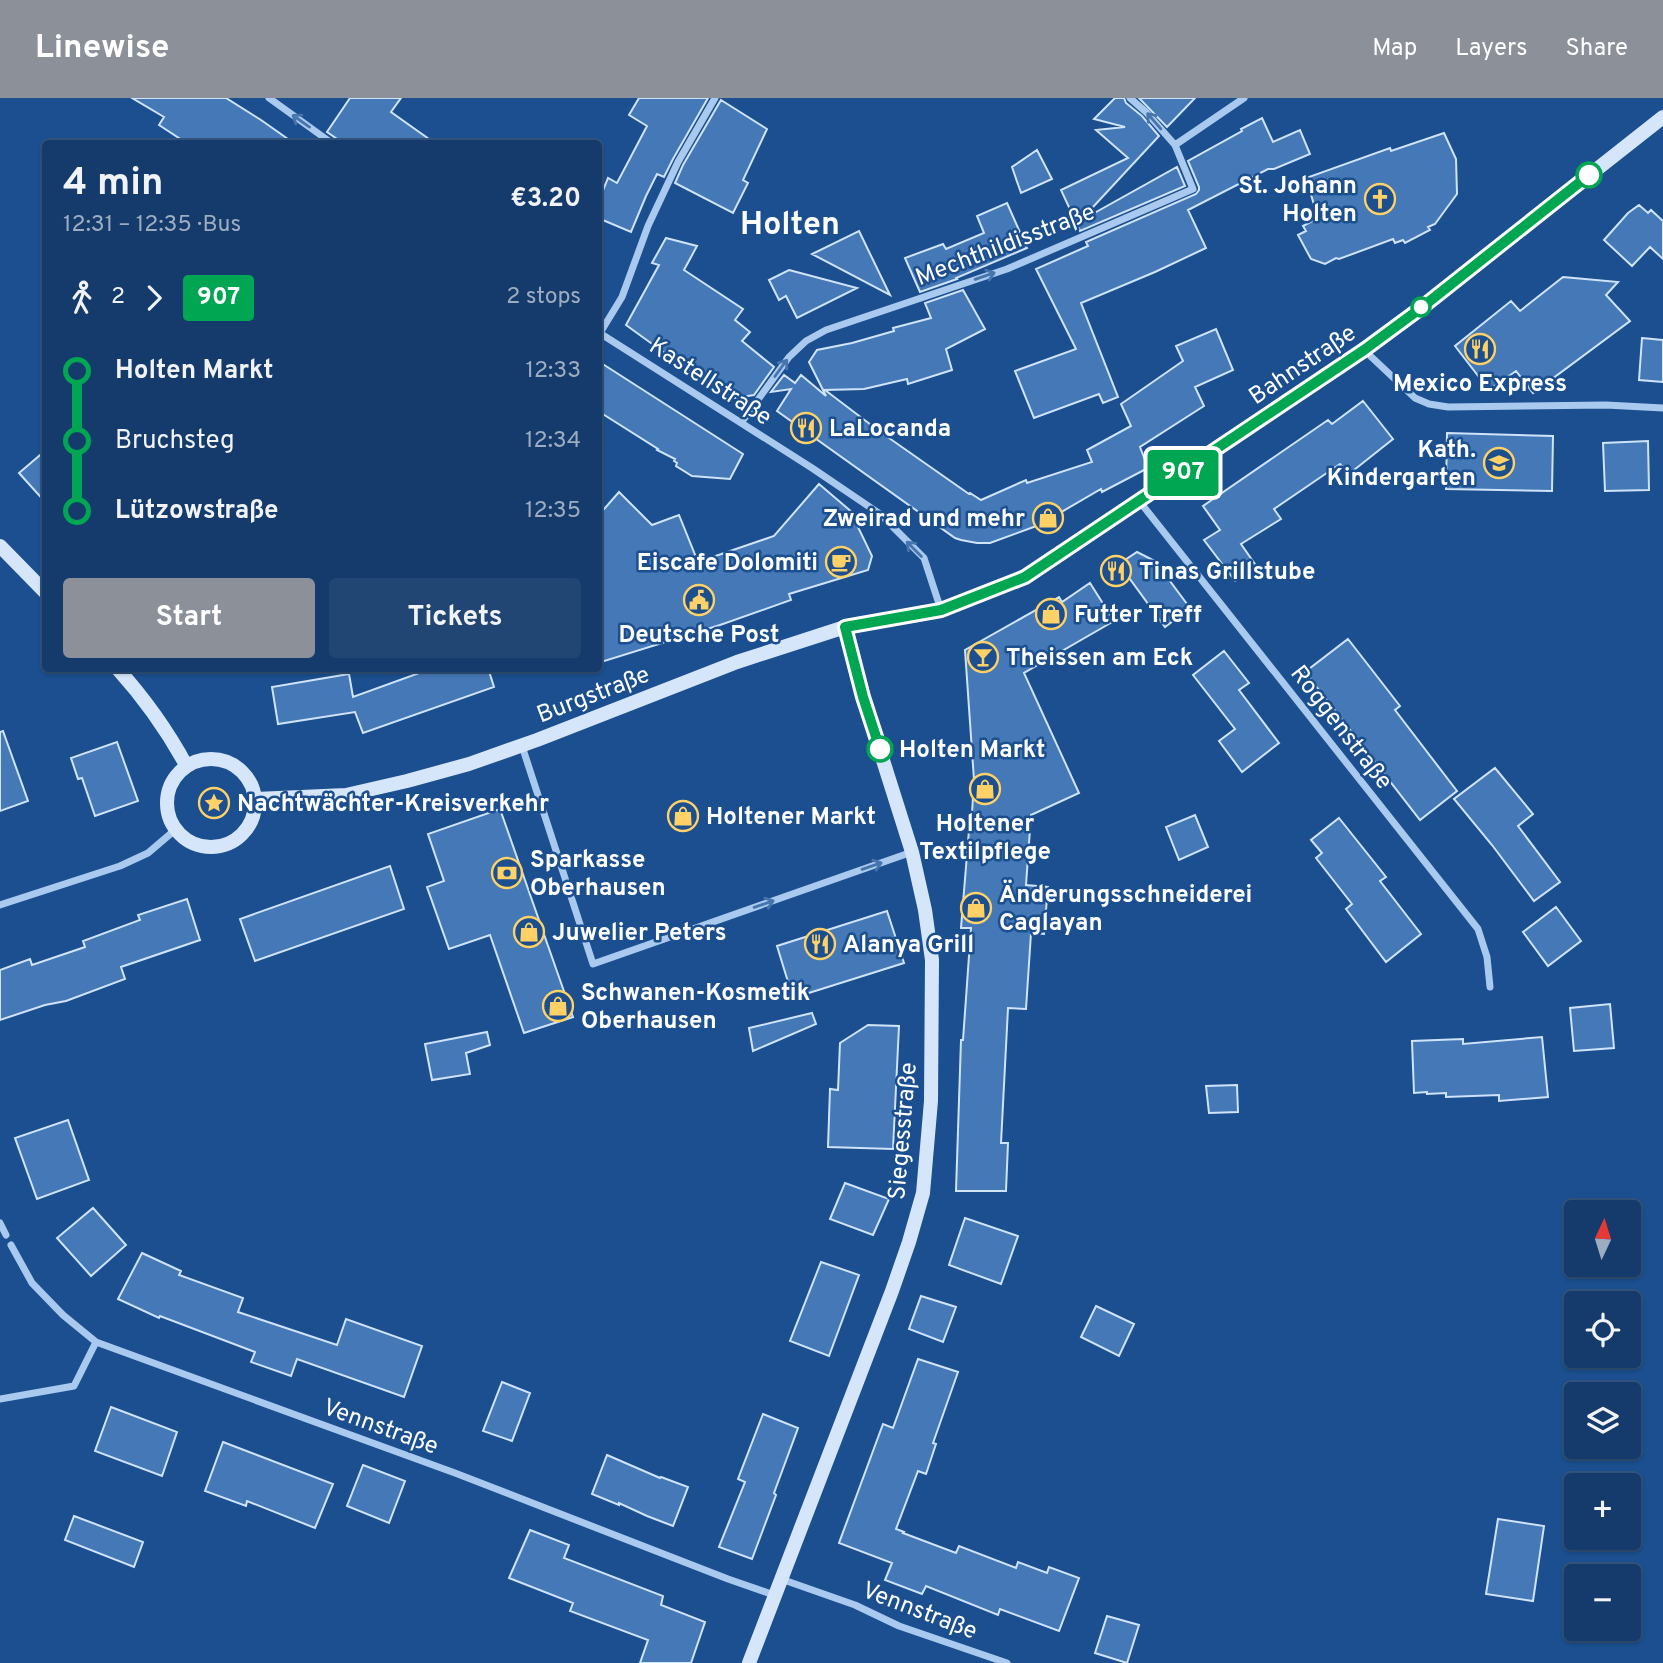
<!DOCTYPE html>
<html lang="en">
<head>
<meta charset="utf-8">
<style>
  body { margin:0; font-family:Overpass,sans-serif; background:#214673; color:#f1f3f6; height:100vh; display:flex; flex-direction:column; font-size:26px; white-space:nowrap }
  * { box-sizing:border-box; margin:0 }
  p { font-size:23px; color:#9dadc1 }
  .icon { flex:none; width:38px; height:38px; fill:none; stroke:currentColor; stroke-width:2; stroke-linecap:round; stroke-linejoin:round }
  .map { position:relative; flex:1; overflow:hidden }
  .details { position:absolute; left:42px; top:42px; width:560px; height:532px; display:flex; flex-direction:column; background:#143b6b; border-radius:7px; box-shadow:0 2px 5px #0004,0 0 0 2px #33557e }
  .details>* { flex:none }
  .badge { padding:0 14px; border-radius:5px; font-size:24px; line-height:46px }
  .needle { width:46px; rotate:4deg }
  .buttons { position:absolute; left:1564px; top:1102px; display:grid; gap:14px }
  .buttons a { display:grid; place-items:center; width:77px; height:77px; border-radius:7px; background:#143b6b; box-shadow:0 2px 5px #0004,0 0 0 2px #33557e; font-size:35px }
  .map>.badge { position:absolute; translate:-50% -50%; box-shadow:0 0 0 4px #fff }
  .legs { display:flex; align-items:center; gap:10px; height:77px; padding:0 21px; font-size:23px }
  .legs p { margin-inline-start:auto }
  .head { display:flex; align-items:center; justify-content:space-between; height:119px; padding:0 21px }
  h1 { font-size:38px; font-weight:700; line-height:52px }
  .action { display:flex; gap:14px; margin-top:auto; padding:14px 21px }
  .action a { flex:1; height:80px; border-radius:7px; background:#8c9099; color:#fff; font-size:28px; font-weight:700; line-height:80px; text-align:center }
  .action a+a { background:#214673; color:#f1f3f6 }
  ul { padding:0 21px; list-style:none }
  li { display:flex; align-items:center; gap:24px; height:70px; font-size:26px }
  li i { display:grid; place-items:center; width:10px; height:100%; margin:0 9px; background:currentColor }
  li i::after { content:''; width:18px; height:18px; margin:-9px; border:5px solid; border-radius:50%; background:#143b6b }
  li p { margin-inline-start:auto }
  li:first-child i { background:linear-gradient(#0000 50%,currentColor 0) }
  li:last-child i { background:linear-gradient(currentColor 50%,#0000 0) }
  header { display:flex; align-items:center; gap:42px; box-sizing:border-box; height:98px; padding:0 35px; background:#8c9099; color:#fff }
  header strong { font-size:33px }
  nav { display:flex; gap:38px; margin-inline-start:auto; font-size:24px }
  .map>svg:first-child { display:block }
</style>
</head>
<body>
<header>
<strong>Linewise</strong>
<nav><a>Map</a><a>Layers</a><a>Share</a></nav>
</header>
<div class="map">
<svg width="1663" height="1565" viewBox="0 0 1663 1565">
  <rect width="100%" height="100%" fill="#1b4f8f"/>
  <path fill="#4478b7" stroke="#cfe3fa" stroke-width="2" d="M 132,0 L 226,0 L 261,22 L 295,46 L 188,46 L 159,27 L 164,19 Z
    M 350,0 L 401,0 L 391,14 L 436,46 L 339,46 L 337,41 L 327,34 Z
    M 639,0 L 708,0 L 673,61 L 664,79 L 657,76 L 646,98 L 631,134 L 598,120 L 598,105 L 608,80 L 617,85 L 647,28 L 629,17 Z
    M 1115,0 L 1124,0 L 1126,5 L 1142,18 L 1159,38 L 1080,123 L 1177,69 L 1185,88 L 1080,133 L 1061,92 L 1128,60 L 1096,32 L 1125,29 L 1094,21 Z
    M 1139,0 L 1195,0 L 1167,29 Z
    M 721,2 L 767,31 L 743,82 L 748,85 L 733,115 L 675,85 L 683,67 Z
    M 1262,20 L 1273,44 L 1300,32 L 1310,56 L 1274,71 L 1268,71 L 1188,112 L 1206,150 L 1155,174 L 1081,205 L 1118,299 L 1103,305 L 1099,296 L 1034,320 L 1015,273 L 1076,251 L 1036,171 L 1088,148 L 1086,144 L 1196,96 L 1199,92 L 1199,89 L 1188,63 L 1242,33 L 1241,31 Z
    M 1444,35 L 1456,61 L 1457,96 L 1435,126 L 1428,129 L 1430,132 L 1405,145 L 1403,142 L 1395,145 L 1393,141 L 1339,161 L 1336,160 L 1325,166 L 1311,161 L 1298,137 L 1306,133 L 1303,128 L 1318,120 L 1306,80 L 1390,50 L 1391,53 Z
    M 1037,52 L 1052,81 L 1021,95 L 1012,69 Z
    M 1007,105 L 1027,150 L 956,180 L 957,181 L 920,194 L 905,160 L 943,146 L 946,151 L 984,135 L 977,118 Z
    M 1639,107 L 1648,115 L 1651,112 L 1663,123 L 1663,161 L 1650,149 L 1632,168 L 1604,142 L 1628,115 Z
    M 859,133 L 890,197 L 812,156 Z
    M 666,140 L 697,148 L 684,172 L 743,211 L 735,222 L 750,234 L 742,243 L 774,269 L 754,297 L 728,301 L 626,227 L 659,167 L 652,165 Z
    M 789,172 L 857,190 L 797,220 L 786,198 L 779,202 L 769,182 Z
    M 1563,179 L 1618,184 L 1606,197 L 1630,223 L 1533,295 L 1516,273 L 1489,292 L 1455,248 L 1511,203 L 1520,213 Z
    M 963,192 L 985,231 L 946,251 L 952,272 L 908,286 L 907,281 L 864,291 L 825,292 L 879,333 L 969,396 L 970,395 L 981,402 L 1026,382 L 1027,385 L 1092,364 L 1087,352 L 1131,328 L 1121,306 L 1183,263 L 1176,248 L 1216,231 L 1233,272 L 1195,289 L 1204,308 L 1140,349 L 1148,370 L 1102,394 L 1101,391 L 1039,427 L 990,445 L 977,445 L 961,442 L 955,440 L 777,313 L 791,291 L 771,294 L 784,277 L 795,285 L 801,277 L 826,298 L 809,264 L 817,252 L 852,245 L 894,233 L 893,230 L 931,220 L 925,205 Z
    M 1642,240 L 1663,242 L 1663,284 L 1639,282 Z
    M 598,263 L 743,356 L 730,381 L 692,378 L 676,368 L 677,365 L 674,363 L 675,361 L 657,352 L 658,351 L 598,313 Z
    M 1363,303 L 1393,341 L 1349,376 L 1340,366 L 1274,411 L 1281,421 L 1241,446 L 1257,469 L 1235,483 L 1204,442 L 1220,432 L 1203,408 L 1328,322 L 1332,326 Z
    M 1447,335 L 1553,338 L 1552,393 L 1446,391 Z
    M 1648,343 L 1649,392 L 1605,393 L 1603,345 Z
    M 46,352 L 46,405 L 19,375 Z
    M 819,386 L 860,421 L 857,427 L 872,458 L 868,472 L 789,496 L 791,502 L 720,527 L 598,565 L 598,418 L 619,394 L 652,427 L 679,417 L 698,464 L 774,438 Z
    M 1137,454 L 1155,463 L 1190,510 L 1165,529 L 1119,466 Z
    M 1090,485 L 1114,523 L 1024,575 L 1079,695 L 1031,717 L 1026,787 L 1048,789 L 1044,836 L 1031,835 L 1026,911 L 1008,910 L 1001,1045 L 1008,1045 L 1006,1093 L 956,1093 L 961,942 L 963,942 L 971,830 L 961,830 L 969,732 L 971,732 L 974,682 L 965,552 L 1059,499 L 1062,504 Z
    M 1348,541 L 1400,608 L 1395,612 L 1457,693 L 1420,722 L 1305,574 Z
    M 1224,553 L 1249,585 L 1239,592 L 1279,645 L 1242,674 L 1219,643 L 1235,631 L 1193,577 Z
    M 433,570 L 488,570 L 494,589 L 363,635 L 355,614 L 278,626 L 272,589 L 349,576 L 353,599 Z
    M 3,633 L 28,703 L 0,713 L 0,634 Z
    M 117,644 L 138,703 L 95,718 L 82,680 L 78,681 L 71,660 Z
    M 1495,670 L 1533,716 L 1518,728 L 1560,784 L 1534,803 L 1492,747 L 1454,701 Z
    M 500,711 L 573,919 L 524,935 L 490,837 L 449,851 L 427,789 L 444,783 L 428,736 Z
    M 1195,717 L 1208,749 L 1179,762 L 1166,729 Z
    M 1339,720 L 1386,779 L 1380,783 L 1421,836 L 1386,864 L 1346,811 L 1352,806 L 1316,760 L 1322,755 L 1311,742 Z
    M 390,768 L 404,811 L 255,863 L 240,821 Z
    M 187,801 L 200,842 L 121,869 L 125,881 L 66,903 L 45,907 L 0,922 L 0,872 L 30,861 L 32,867 L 85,849 L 83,843 L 140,822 L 138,817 Z
    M 1556,809 L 1581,843 L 1548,868 L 1523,834 Z
    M 887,813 L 904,865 L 793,900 L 777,848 Z
    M 1610,906 L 1614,950 L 1574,953 L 1570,910 Z
    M 812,915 L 816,926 L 753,953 L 749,930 Z
    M 868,927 L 899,928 L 893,1051 L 828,1049 L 830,991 L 838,992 L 840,945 Z
    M 487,934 L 490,947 L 466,955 L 470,976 L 432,982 L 425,946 Z
    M 1542,939 L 1548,999 L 1499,1003 L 1499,997 L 1446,999 L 1446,995 L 1427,996 L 1427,994 L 1414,995 L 1412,943 L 1463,941 L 1463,946 Z
    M 1237,987 L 1238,1014 L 1209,1015 L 1206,988 Z
    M 68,1022 L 89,1082 L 37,1101 L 15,1040 Z
    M 845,1085 L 889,1101 L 873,1137 L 830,1121 Z
    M 93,1110 L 126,1147 L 91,1178 L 57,1140 Z
    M 965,1120 L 1018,1138 L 1001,1186 L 949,1167 Z
    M 142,1155 L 181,1173 L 179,1177 L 243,1200 L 238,1214 L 337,1247 L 346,1221 L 422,1248 L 404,1299 L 297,1261 L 291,1278 L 251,1264 L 255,1254 L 160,1218 L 159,1220 L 118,1201 Z
    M 821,1164 L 859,1177 L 829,1258 L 790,1243 Z
    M 921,1198 L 956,1209 L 943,1244 L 909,1231 Z
    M 1096,1208 L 1134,1226 L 1119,1258 L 1081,1239 Z
    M 918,1261 L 958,1274 L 933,1345 L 936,1346 L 926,1376 L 918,1373 L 896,1431 L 904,1434 L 903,1435 L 956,1455 L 959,1448 L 1016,1470 L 1018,1464 L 1047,1475 L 1049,1469 L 1079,1480 L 1059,1533 L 1000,1511 L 998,1517 L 926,1488 L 922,1496 L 885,1482 L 892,1465 L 839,1445 L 883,1326 L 893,1330 Z
    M 502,1284 L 530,1295 L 512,1343 L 483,1333 Z
    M 111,1309 L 177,1334 L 162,1378 L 95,1353 Z
    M 763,1316 L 798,1330 L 774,1395 L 776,1397 L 752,1461 L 719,1449 L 745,1384 L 738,1381 Z
    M 223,1344 L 333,1386 L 315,1430 L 247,1403 L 246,1408 L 205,1393 Z
    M 607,1357 L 660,1380 L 661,1379 L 688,1389 L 673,1428 L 647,1418 L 619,1405 L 619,1407 L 592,1396 Z
    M 363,1367 L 405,1383 L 389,1425 L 347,1408 Z
    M 74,1418 L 143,1444 L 134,1469 L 65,1442 Z
    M 1498,1421 L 1544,1428 L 1533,1503 L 1486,1496 Z
    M 530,1432 L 569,1447 L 564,1460 L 663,1498 L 661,1507 L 705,1524 L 691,1565 L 640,1565 L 648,1542 L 570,1513 L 573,1505 L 509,1480 Z
    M 1107,1518 L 1139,1527 L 1127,1565 L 1095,1555 Z"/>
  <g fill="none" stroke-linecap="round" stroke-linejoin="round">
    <path stroke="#a9c9ee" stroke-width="7" d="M 269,0 L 333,46
      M 1175,47 L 1244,0
      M 598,234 L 812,370 L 880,416 L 924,460 L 941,512
      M 600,235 L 622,199 L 648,128 L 678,64 L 715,0
      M 1364,252 L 1415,300 L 1429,306 L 1448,309 L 1606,307 L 1663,310
      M 741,325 L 789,259 L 806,243 L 826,232 L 1007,171 L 1193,91 L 1175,47 L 1146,14 L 1130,0
      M 1140,404 L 1478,831 L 1487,859 L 1490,889
      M 522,648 L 593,866 L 912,754
      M 0,807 L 120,768 L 148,755 L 175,732
      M 0,1125 L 6,1137
      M 11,1147 L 32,1185 L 63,1217 L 96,1244 L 455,1375 L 728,1481 L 774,1497
      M 0,1301 L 74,1288 L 96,1244
      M 781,1481 L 855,1507 L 899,1528 L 1007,1565"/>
    <path stroke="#d6e6fa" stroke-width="14" d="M 0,448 L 46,495
      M 117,570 C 144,600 167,632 186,667
      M167 705a44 44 0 1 1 88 0a44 44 0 1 1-88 0Z
      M 256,701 L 346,697 L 407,683 L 469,666 L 537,642 L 737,564 L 845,529 L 941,512 L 1025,479 L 1364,252 L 1421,210 L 1663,19
      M 749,1565 L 892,1193 L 909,1144 L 923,1095 L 931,1003 L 932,862 L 925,812 L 912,754 L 863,599 L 845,529"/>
  </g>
  <defs><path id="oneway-shaft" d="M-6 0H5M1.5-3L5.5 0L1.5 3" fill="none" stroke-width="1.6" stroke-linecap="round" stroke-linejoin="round" transform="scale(1.75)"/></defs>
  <g stroke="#4674ac">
    <use href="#oneway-shaft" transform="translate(301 23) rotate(-145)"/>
    <use href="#oneway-shaft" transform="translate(1154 23) rotate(-131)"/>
    <use href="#oneway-shaft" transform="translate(985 178) rotate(-19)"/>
    <use href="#oneway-shaft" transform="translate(781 270) rotate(-54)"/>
    <use href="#oneway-shaft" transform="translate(914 451) rotate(-135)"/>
    <use href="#oneway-shaft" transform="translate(872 768) rotate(-19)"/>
    <use href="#oneway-shaft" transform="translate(764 806) rotate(-19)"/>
  </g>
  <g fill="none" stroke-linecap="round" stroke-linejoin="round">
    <g stroke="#fff" stroke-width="16">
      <path id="line-1" d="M 880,651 L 863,599 L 845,529 L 941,512 L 1025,479 L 1364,252 L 1421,210 L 1589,77"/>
    </g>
    <use href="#line-1" stroke="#00a651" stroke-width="10"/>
  </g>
  <defs>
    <g id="church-ring" transform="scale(1.575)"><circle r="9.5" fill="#1b4f8f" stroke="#ffd166" stroke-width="1.5"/><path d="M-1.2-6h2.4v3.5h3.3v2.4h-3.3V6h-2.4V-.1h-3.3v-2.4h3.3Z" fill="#ffd166"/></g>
    <g id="restaurant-ring" transform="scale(1.575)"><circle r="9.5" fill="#1b4f8f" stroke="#ffd166" stroke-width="1.5"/><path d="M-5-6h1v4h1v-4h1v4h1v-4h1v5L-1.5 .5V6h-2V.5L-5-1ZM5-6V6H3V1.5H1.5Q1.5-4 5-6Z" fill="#ffd166"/></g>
    <g id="school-ring" transform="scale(1.575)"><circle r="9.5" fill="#1b4f8f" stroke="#ffd166" stroke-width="1.5"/><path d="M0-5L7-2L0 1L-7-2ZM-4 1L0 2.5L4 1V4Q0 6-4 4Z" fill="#ffd166"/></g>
    <g id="shop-ring" transform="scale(1.575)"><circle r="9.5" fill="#1b4f8f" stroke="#ffd166" stroke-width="1.5"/><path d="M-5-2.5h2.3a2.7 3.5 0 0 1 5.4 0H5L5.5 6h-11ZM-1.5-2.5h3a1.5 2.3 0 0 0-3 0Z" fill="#ffd166"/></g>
    <g id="cafe-ring" transform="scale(1.575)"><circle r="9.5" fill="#1b4f8f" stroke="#ffd166" stroke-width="1.5"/><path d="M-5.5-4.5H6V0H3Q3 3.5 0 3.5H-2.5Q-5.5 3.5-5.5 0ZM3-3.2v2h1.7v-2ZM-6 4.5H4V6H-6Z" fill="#ffd166"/></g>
    <g id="civic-ring" transform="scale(1.575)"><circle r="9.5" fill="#1b4f8f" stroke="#ffd166" stroke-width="1.5"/><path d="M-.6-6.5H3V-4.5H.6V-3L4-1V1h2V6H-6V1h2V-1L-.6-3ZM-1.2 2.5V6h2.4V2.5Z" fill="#ffd166"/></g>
    <g id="bar-ring" transform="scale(1.575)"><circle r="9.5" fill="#1b4f8f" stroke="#ffd166" stroke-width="1.5"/><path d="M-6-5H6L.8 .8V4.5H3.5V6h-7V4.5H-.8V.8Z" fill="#ffd166"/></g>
    <g id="sight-ring" transform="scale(1.575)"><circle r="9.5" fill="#1b4f8f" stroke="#ffd166" stroke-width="1.5"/><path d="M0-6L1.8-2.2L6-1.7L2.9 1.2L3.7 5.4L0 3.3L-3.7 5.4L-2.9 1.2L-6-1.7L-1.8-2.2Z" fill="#ffd166"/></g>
    <g id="bank-ring" transform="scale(1.575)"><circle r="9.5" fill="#1b4f8f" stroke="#ffd166" stroke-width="1.5"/><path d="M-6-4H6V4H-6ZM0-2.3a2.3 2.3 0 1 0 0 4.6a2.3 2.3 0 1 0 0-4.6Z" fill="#ffd166"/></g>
  </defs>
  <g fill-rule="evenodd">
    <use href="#church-ring" x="1380" y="101"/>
    <use href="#restaurant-ring" x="1480" y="251"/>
    <use href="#restaurant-ring" x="806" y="330"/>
    <use href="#school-ring" x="1499" y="365"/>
    <use href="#shop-ring" x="1048" y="420"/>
    <use href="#cafe-ring" x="841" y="464"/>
    <use href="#restaurant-ring" x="1116" y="473"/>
    <use href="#civic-ring" x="699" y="502"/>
    <use href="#shop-ring" x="1051" y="516"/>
    <use href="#bar-ring" x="983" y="559"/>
    <use href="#shop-ring" x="985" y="691"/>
    <use href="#sight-ring" x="214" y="705"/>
    <use href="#shop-ring" x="683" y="718"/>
    <use href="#bank-ring" x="507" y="775"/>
    <use href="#shop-ring" x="976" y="810"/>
    <use href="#shop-ring" x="529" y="834"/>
    <use href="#restaurant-ring" x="820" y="846"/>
    <use href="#shop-ring" x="558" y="908"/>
  </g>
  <g fill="#fff" stroke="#00a651" stroke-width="3.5">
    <circle cx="1589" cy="77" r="12"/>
    <circle cx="1421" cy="209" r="9"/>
    <circle cx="880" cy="651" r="12"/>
  </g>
  <g text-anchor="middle" stroke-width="5" stroke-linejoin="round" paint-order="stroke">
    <g font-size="24" font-weight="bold" fill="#fff" stroke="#1b4f8f" text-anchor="start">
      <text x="1357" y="95" text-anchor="end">St. Johann<tspan x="1357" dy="28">Holten</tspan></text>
      <text x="1480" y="293" text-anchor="middle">Mexico Express</text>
      <text x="829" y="338">LaLocanda</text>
      <text x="1476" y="359" text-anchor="end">Kath.<tspan x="1476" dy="28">Kindergarten</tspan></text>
      <text x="1025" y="428" text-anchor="end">Zweirad und mehr</text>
      <text x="818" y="472" text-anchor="end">Eiscafe Dolomiti</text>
      <text x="1139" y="481">Tinas Grillstube</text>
      <text x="1074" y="524">Futter Treff</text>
      <text x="699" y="544" text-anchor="middle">Deutsche Post</text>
      <text x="1006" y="567">Theissen am Eck</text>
      <text x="237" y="713">Nachtwächter-Kreisverkehr</text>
      <text x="706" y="726">Holtener Markt</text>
      <text x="985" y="733" text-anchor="middle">Holtener<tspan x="985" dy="28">Textilpflege</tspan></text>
      <text x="530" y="769">Sparkasse<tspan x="530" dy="28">Oberhausen</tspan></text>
      <text x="999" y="804">Änderungsschneiderei<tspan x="999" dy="28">Caglayan</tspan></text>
      <text x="552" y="842">Juwelier Peters</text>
      <text x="843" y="854">Alanya Grill</text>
      <text x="581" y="902">Schwanen-Kosmetik<tspan x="581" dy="28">Oberhausen</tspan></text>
    </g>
    <g font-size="24" fill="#fff" stroke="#1b4f8f">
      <text transform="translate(1005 146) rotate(-21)" y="8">Mechthildisstraße</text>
      <text transform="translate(1302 266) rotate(-34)" y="8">Bahnstraße</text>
      <text transform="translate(711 283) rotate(33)" y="8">Kastellstraße</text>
      <text transform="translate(593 596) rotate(-21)" y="8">Burgstraße</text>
      <text transform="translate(1342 629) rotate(52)" y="8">Roggenstraße</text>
      <text transform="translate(902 1033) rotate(-85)" y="8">Siegesstraße</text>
      <text transform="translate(381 1328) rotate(20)" y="8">Vennstraße</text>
      <text transform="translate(920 1512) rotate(21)" y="8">Vennstraße</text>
    </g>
    <g font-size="24" font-weight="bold" fill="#fff" stroke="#1b4f8f" text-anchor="start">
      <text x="899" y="659">Holten Markt</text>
    </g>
    <g font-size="32" font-weight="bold" fill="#fff" stroke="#1b4f8f">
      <text x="790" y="136">Holten</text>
    </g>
  </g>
</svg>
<div class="buttons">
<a><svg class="needle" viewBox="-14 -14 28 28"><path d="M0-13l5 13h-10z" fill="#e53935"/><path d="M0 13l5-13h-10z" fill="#9dadc1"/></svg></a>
<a><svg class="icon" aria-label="locate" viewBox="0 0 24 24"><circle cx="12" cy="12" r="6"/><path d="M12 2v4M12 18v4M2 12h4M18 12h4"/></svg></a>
<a><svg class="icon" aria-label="layers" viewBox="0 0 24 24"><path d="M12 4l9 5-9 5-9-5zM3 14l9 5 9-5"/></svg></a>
<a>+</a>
<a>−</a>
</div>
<b class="badge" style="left:1183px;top:375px;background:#00a651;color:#fff">907</b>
<section class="details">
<div class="head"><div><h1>4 min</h1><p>12:31 – 12:35 · Bus</p></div><b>€3.20</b></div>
<div class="legs"><svg class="icon" aria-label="walk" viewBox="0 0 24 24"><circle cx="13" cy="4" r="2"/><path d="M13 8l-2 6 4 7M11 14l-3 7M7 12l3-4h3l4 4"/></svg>2<svg class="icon" aria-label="forward" viewBox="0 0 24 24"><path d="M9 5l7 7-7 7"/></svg><b class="badge" style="background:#00a651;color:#fff">907</b><p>2 stops</p></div>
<ul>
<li><i style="color:#00a651"></i><b>Holten Markt</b><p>12:33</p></li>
<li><i style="color:#00a651"></i><span>Bruchsteg</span><p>12:34</p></li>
<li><i style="color:#00a651"></i><b>Lützowstraße</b><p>12:35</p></li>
</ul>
<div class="action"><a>Start</a><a>Tickets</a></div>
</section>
</div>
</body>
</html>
